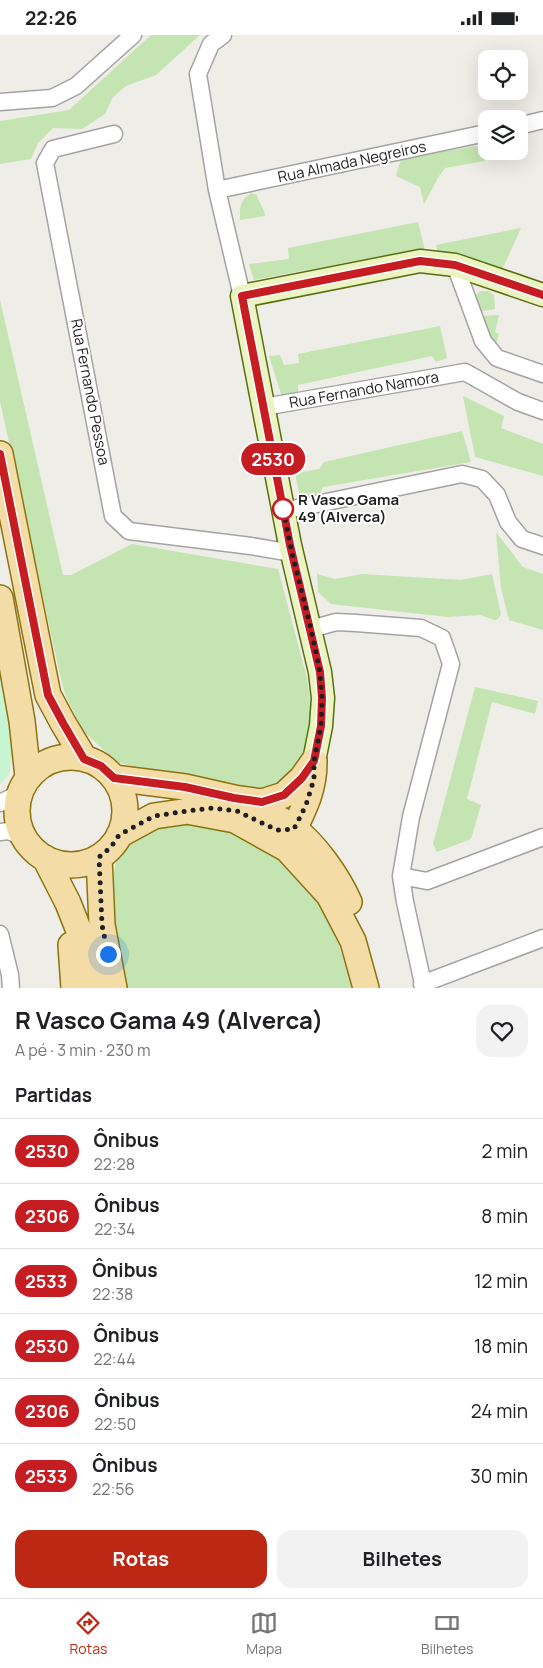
<!DOCTYPE html>
<html lang="pt">
<head>
<meta charset="utf-8">
<style>
  body { margin:0; font-family:Manrope,sans-serif; background:#f2f2f2; color:#202124; height:100vh; display:flex; flex-direction:column; font-size:19px; white-space:nowrap }
  * { box-sizing:border-box; margin:0 }
  p { font-size:16px; color:#757577 }
  .icon { flex:none; width:28px; height:28px; fill:none; stroke:currentColor; stroke-width:2; stroke-linecap:round; stroke-linejoin:round }
  .map { position:relative; height:953px; overflow:hidden }
  .sheet { display:flex; flex-direction:column; background:#fff; flex:1 }
  .sheet>* { flex:none }
  .badge { padding:0 10px; border-radius:16px; font-size:18px; line-height:32px }
  .fabs { position:absolute; left:478px; top:15px; display:grid; gap:10px }
  .fabs a { display:grid; place-items:center; width:50px; height:50px; border-radius:10px; background:#fff; box-shadow:0 5px 20px #0002; font-size:25px }
  .you { position:absolute; width:25px; height:25px; margin:-12px; border:4px solid #fff; border-radius:50%; background:#1a73e8; box-shadow:0 0 0 8px #1a73e833 }
  .map>.badge { position:absolute; translate:-50% -50%; box-shadow:0 0 0 2px #fff }
  h2 { padding:0 15px; font-size:19px; line-height:45px }
  .round { display:grid; place-items:center; flex:none; width:52px; height:52px; border-radius:15px; background:#f2f2f2 }
  .head { display:flex; align-items:center; justify-content:space-between; height:85px; padding:0 15px }
  h1 { font-size:24px; font-weight:700; line-height:38px }
  .action { display:flex; gap:10px; margin-top:auto; padding:10px 15px }
  .action a { flex:1; height:58px; border-radius:15px; background:#bc2813; color:#fff; font-size:20px; font-weight:700; line-height:58px; text-align:center }
  .action a+a { background:#f2f2f2; color:#202124 }
  ul { padding:0; list-style:none }
  li { display:flex; align-items:center; gap:15px; height:65px; padding:0 15px; border-top:1px solid #e0e0e0 }
  li div { flex:1 }
  li b { display:block; font-size:19px }
  li em { font-style:normal }
  li .badge { min-width:55px; font-weight:700; text-align:center }
  .status { display:flex; justify-content:space-between; align-items:center; height:35px; padding:0 25px; background:#fff; direction:ltr }
  .status svg { height:14px; fill:currentColor }
  .tabs { display:flex; justify-content:space-around; align-items:center; height:70px; border-top:1px solid #e0e0e0; background:#fff; font-size:14px; color:#757577 }
  .tabs a { display:grid; justify-items:center; gap:2px }
  .tabs .selected { color:#bc2813 }
  .map>svg:first-child { display:block }
</style>
</head>
<body>
<div class="status"><b>22:26</b><svg viewBox="0 0 49 12"><path d="M0 12V9h3v3zM5 12V6h3v6zM10 12V3h3v9zM15 12V0h3v12zM26 1h20v11H26zM47 4h2v5h-2z"/></svg></div>
<div class="map">
<svg width="543" height="953" viewBox="0 0 543 953">
  <rect width="100%" height="100%" fill="#efede7"/>
  <path fill="#c4e4b1" d="M 151,0 L 200,0 L 156,40 L 126,51 L 113,62 L 105,79 L 82,94 L 53,93 L 38,108 L 31,124 L 0,129 L 0,86 L 69,75 Z
    M 476,111 L 483,119 L 485,126 L 445,133 L 439,141 L 424,169 L 420,152 L 396,141 L 400,127 L 406,123 Z
    M 251,158 L 257,160 C 258,168 265,173 265,181 L 240,185 C 240,173 239,166 251,158 Z
    M 418,187 L 426,219 L 408,223 L 398,218 L 254,245 L 249,229 L 289,224 L 288,213 Z
    M 521,193 L 502,235 L 447,218 L 438,218 L 436,210 Z
    M 480,256 L 488,256 L 494,260 L 495,274 L 478,277 L 475,261 Z
    M 0,265 L 63,540 L 71,540 L 132,509 L 278,534 L 307,643 L 312,678 L 309,699 L 298,732 L 281,747 L 258,756 L 162,740 L 117,727 L 84,697 L 67,664 L 62,649 L 0,366 Z
    M 499,280 L 495,297 L 499,299 L 496,309 L 492,308 L 481,281 Z
    M 440,291 L 447,323 L 436,327 L 432,321 L 298,350 L 298,359 L 282,362 L 269,321 L 280,320 L 284,330 L 299,328 L 298,319 Z
    M 463,361 L 504,381 L 501,393 L 543,409 L 543,441 L 475,422 Z
    M 462,396 L 471,427 L 323,452 L 319,461 L 304,466 L 300,463 L 295,438 L 319,434 L 324,427 Z
    M 496,497 L 523,532 L 543,539 L 543,595 L 509,585 L 501,553 Z
    M 317,539 L 335,544 L 362,539 L 461,545 L 492,539 L 501,579 L 498,584 L 495,585 L 480,580 L 448,582 L 331,569 L 318,557 Z
    M 475,652 L 538,666 L 535,679 L 492,667 L 467,764 L 481,770 L 471,804 L 437,817 L 433,809 Z
    M 200,786 L 237,794 L 277,819 L 311,852 L 330,881 L 352,953 L 125,953 L 109,858 L 116,827 L 132,799 L 162,787 Z"/>
  <path fill="#c8f5d1" d="M 0,621 L 14,681 L 10,737 L 0,750 Z"/>
  <g fill="none" stroke-linecap="round" stroke-linejoin="round">
    <g stroke="#a3a3a3" stroke-width="19">
      <path id="minor" d="M 223,0 L 211,9 L 198,39 L 217,155 L 242,261
        M 0,67 L 52,63 L 76,51 L 133,0
        M 519,91 L 543,85
        M 114,99 L 53,114 L 45,128 L 113,481 L 129,496 L 251,511 L 292,518
        M 217,155 L 486,98
        M 455,230 L 483,306 L 497,323 L 543,339
        M 264,372 L 465,337 L 518,367 L 543,376
        M 283,476 L 462,439 L 482,444 L 497,460 L 508,487 L 522,504 L 543,511
        M 311,594 L 336,587 L 356,588 L 421,593 L 442,603 L 451,629 L 411,782 L 401,841 L 405,867 L 424,953
        M 0,768 L 20,758
        M 0,797 L 9,796 L 24,803
        M 401,841 L 427,846 L 543,802
        M 0,899 L 10,940 L 11,953
        M 422,949 L 543,903"/>
    </g>
    <g stroke="#586e0f" stroke-width="25">
      <path id="secondary" d="M 314,726 L 321,691 L 323,663 L 320,637 L 290,510 L 242,261 L 420,226 L 455,230 L 543,260"/>
    </g>
    <g stroke="#8d730e" stroke-width="28">
      <path id="primary" d="M 0,419 L 48,660 L 63,688 L 84,723
        M 0,563 L 22,686 L 28,742
        M17 776a54 54 0 1 1 108 0a54 54 0 1 1-108 0Z
        M 114,743 L 185,752 L 234,763 L 262,767 L 284,760 L 302,743 L 314,726
        M 234,763 C 255,771 275,780 293,793 C 315,809 338,842 349,867
        M 187,776 L 235,785 L 287,814 L 329,860 L 353,906 L 366,953
        M 294,794 C 305,772 314,753 314,728
        M 119,800 L 154,781 L 203,774
        M 99,822 L 102,890 L 114,953
        M 45,823 L 68,868 L 81,901 L 93,953
        M 71,910 L 74,953"/>
    </g>
    <use href="#minor" stroke="#fff" stroke-width="16"/>
    <use href="#secondary" stroke="#ebf4c0" stroke-width="22"/>
    <use href="#primary" stroke="#f4dca7" stroke-width="25"/>
  </g>
  <g fill="none" stroke-linecap="round" stroke-linejoin="round">
    <g stroke="#fff" stroke-width="11">
      <path id="line" d="M 0,419 L 48,660 L 63,688 L 84,724 L 101,731 L 114,743 L 185,752 L 234,763 L 262,767 L 284,760 L 302,743 L 314,726 L 321,691 L 322,663 L 320,637 L 290,510 L 242,261 L 420,226 L 455,230 L 543,260"/>
    </g>
    <use href="#line" stroke="#c61d23" stroke-width="8"/>
    <path stroke="#1f1f1f" stroke-width="5" stroke-dasharray="0 9" d="M 108,919 L 102,890 L 99,822 L 111,812 L 119,800 L 154,781 L 187,776 L 212,773 L 237,776 L 277,795 L 294,794 L 306,770 L 314,744 L 314,726 L 321,691 L 322,663 L 320,637 L 311,594 L 292,518 L 283,474"/>
  </g>
  <circle fill="#fff" stroke="#c61d23" stroke-width="2.5" cx="283" cy="474" r="10"/>
  <g text-anchor="middle" stroke-width="4" stroke-linejoin="round" paint-order="stroke">
    <g font-size="15" fill="#1f1f1f" stroke="#fff">
      <text transform="translate(352 127) rotate(-12)" y="5">Rua Almada Negreiros</text>
      <text transform="translate(364 355) rotate(-10)" y="5">Rua Fernando Namora</text>
      <text transform="translate(90 357) rotate(79)" y="5">Rua Fernando Pessoa</text>
    </g>
    <g font-size="15" font-weight="bold" fill="#1f1f1f" stroke="#fff" text-anchor="start">
      <text x="298" y="470">R Vasco Gama<tspan x="298" dy="17">49 (Alverca)</tspan></text>
    </g>
  </g>
</svg>
<div class="fabs">
<a><svg class="icon" aria-label="locate" viewBox="0 0 24 24"><circle cx="12" cy="12" r="6"/><path d="M12 2v4M12 18v4M2 12h4M18 12h4"/></svg></a>
<a><svg class="icon" aria-label="layers" viewBox="0 0 24 24"><path d="M12 4l9 5-9 5-9-5zM3 14l9 5 9-5"/></svg></a>
</div>
<div class="you" style="left:108px;top:919px"></div>
<b class="badge" style="left:273px;top:424px;background:#c61d23;color:#fff">2530</b>
</div>
<section class="sheet">
<div class="head"><div><h1>R Vasco Gama 49 (Alverca)</h1><p>A pé · 3 min · 230 m</p></div><a class="round"><svg class="icon" aria-label="heart" viewBox="0 0 24 24"><path d="M12 20l-8-8c-3-5 5-10 8-4 3-6 11-1 8 4z"/></svg></a></div>
<h2>Partidas</h2>
<ul>
<li><span class="badge" style="background:#c61d23;color:#fff">2530</span><div><b>Ônibus</b><p>22:28</p></div><em>2 min</em></li>
<li><span class="badge" style="background:#c61d23;color:#fff">2306</span><div><b>Ônibus</b><p>22:34</p></div><em>8 min</em></li>
<li><span class="badge" style="background:#c61d23;color:#fff">2533</span><div><b>Ônibus</b><p>22:38</p></div><em>12 min</em></li>
<li><span class="badge" style="background:#c61d23;color:#fff">2530</span><div><b>Ônibus</b><p>22:44</p></div><em>18 min</em></li>
<li><span class="badge" style="background:#c61d23;color:#fff">2306</span><div><b>Ônibus</b><p>22:50</p></div><em>24 min</em></li>
<li><span class="badge" style="background:#c61d23;color:#fff">2533</span><div><b>Ônibus</b><p>22:56</p></div><em>30 min</em></li>
</ul>
<div class="action"><a>Rotas</a><a>Bilhetes</a></div>
</section>
<nav class="tabs">
<a class="selected"><svg class="icon" aria-label="directions" viewBox="0 0 24 24"><path d="M12 3l9 9-9 9-9-9zM9 14v-3h6M13 9l2 2-2 2"/></svg>Rotas</a>
<a><svg class="icon" aria-label="map" viewBox="0 0 24 24"><path d="M3 6l6-2 6 2 6-2v14l-6 2-6-2-6 2zM9 4v14M15 6v14"/></svg>Mapa</a>
<a><svg class="icon" aria-label="tickets" viewBox="0 0 24 24"><path d="M3 7h18v10H3zM15 7v10"/></svg>Bilhetes</a>
</nav>
</body>
</html>
